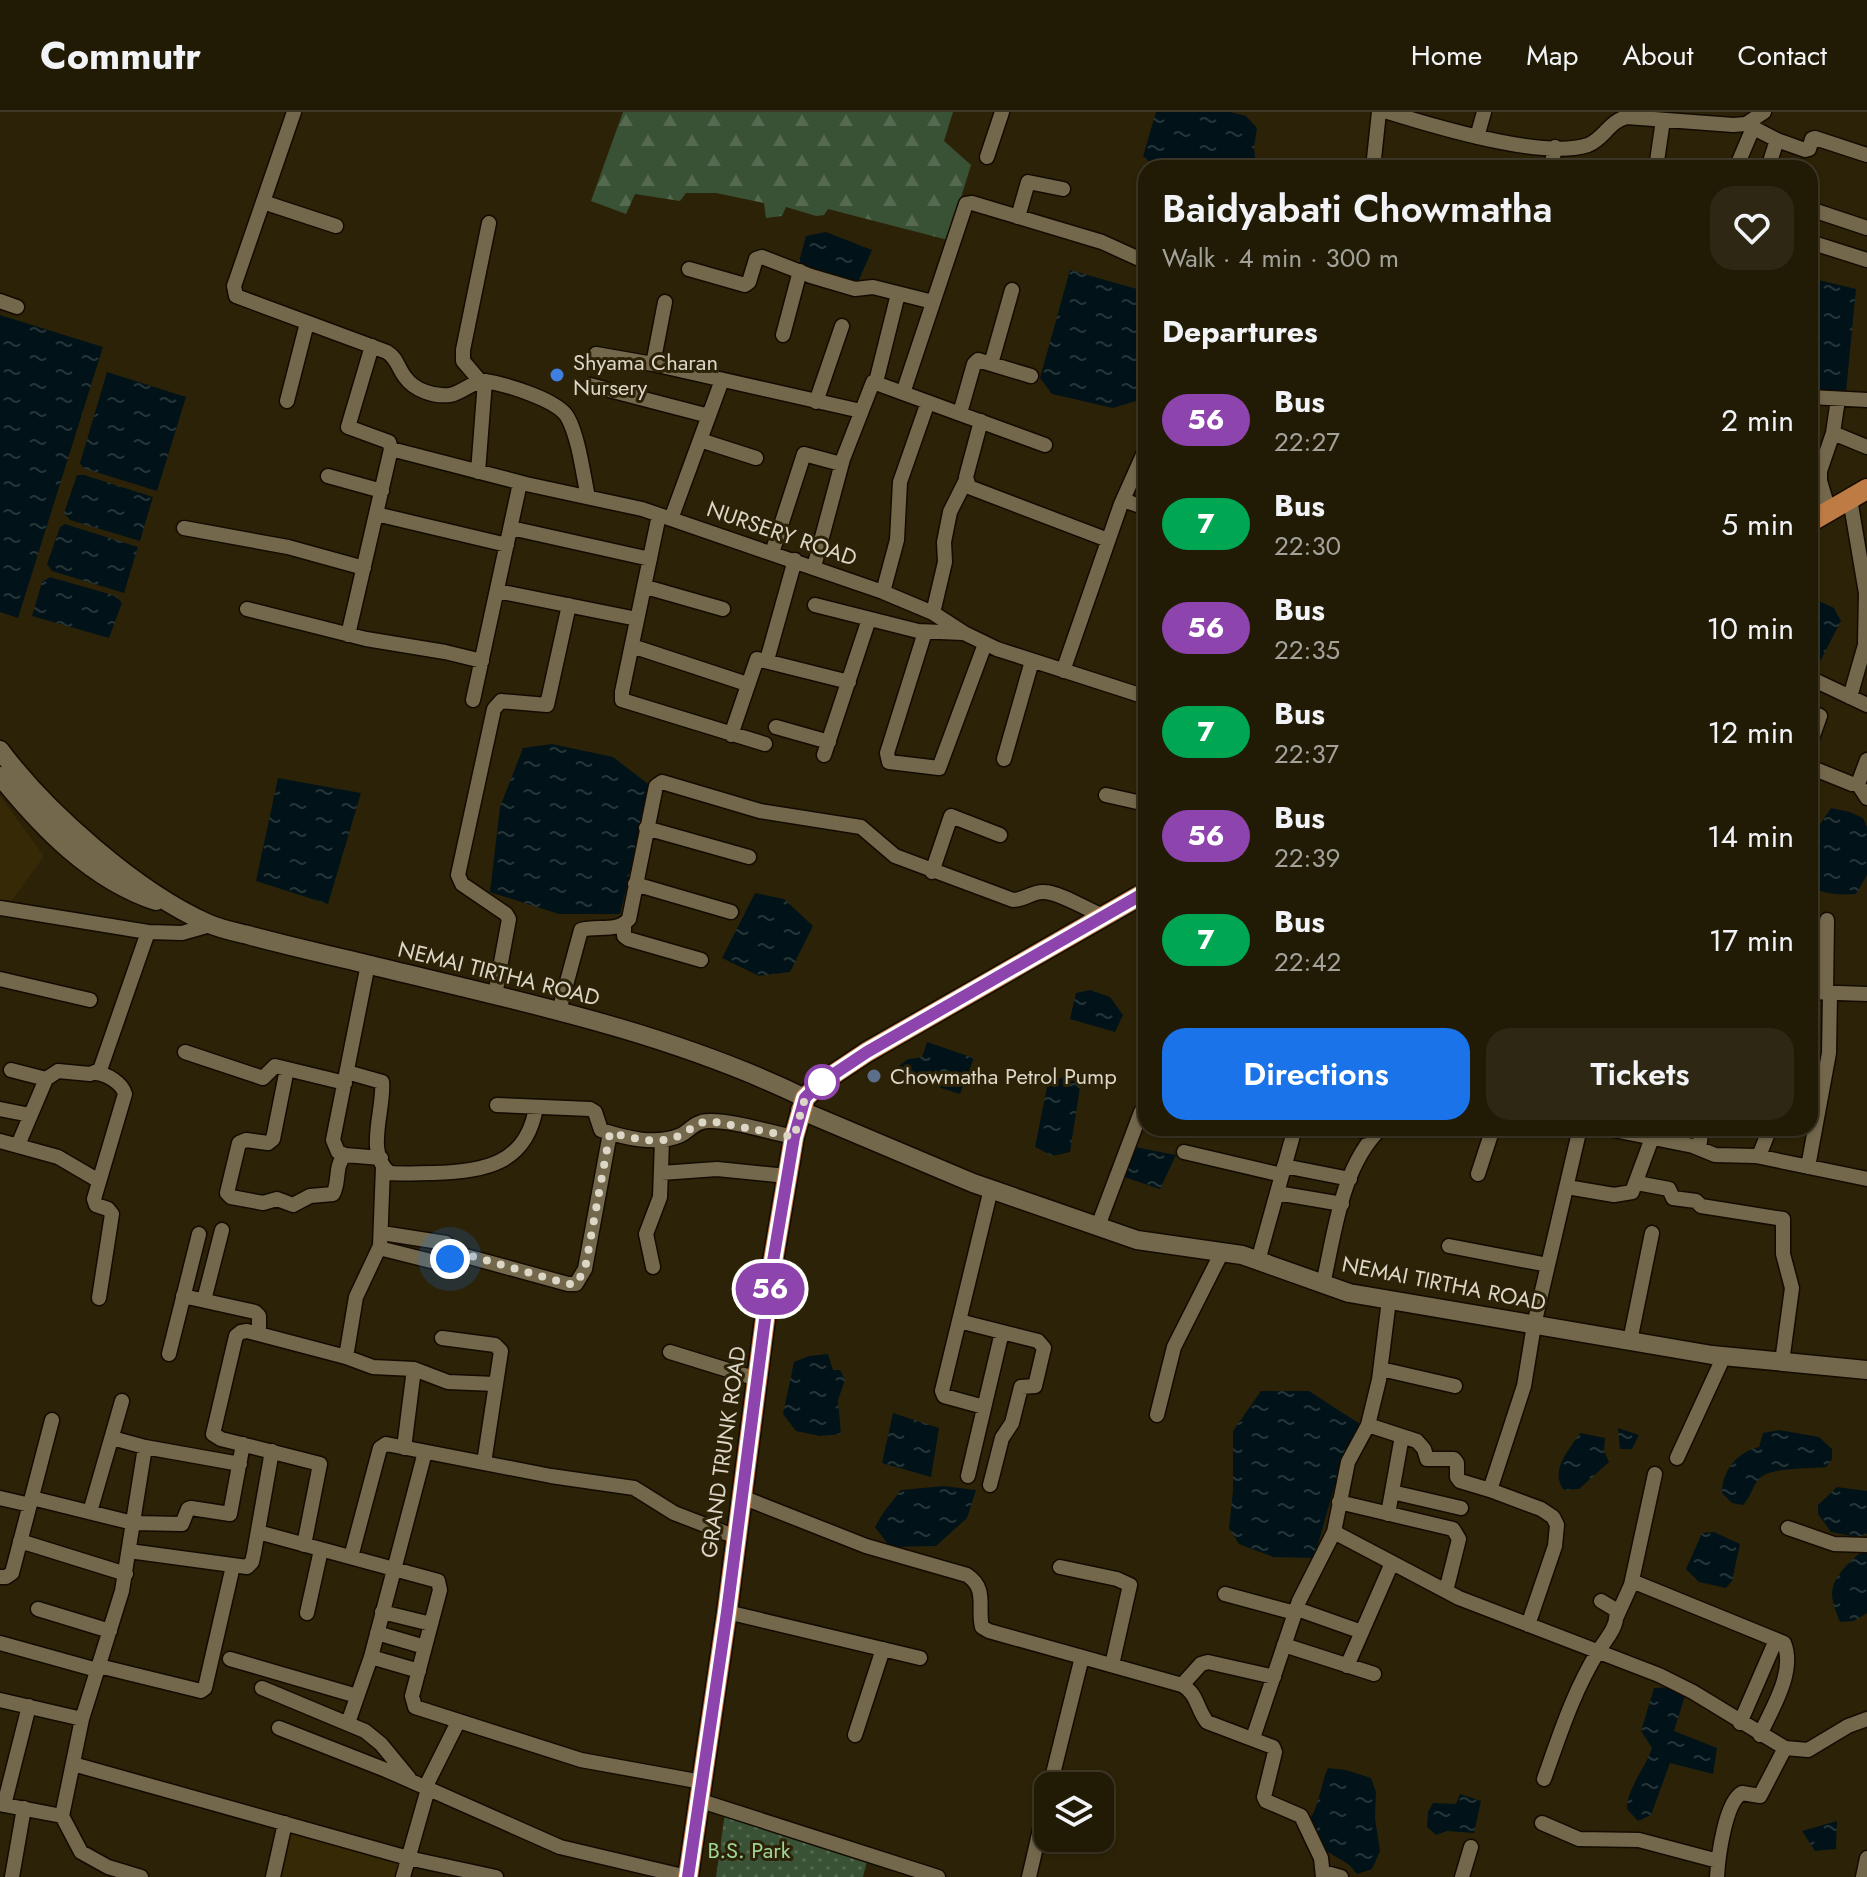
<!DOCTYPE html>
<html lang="en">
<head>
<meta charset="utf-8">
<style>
  body { margin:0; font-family:Jost,sans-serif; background:#2d2713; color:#f1f3f6; height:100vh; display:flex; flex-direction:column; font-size:30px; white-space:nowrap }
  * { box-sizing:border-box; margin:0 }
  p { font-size:26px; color:#a2a19a }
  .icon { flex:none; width:44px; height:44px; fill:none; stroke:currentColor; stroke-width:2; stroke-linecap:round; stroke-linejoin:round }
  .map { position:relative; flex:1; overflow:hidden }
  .drawer { position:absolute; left:1138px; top:48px; width:680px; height:976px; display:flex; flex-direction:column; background:#211a05; border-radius:24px; box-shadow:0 2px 6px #0004,0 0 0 2px #3e3827 }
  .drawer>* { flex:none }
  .badge { padding:0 16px; border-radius:26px; font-size:28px; line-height:52px }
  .controls { position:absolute; left:1034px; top:1660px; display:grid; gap:16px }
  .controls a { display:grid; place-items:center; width:80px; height:80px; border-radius:16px; background:#211a05; box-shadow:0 2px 6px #0004,0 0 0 2px #3e3827; font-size:40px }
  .you { position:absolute; width:40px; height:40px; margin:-20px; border:6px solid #fff; border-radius:50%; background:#1a73e8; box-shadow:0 0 0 12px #1a73e833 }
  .map>.badge { position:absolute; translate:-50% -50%; box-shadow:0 0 0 4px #fff }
  h2 { padding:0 24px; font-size:30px; line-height:72px }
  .round { display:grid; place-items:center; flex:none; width:84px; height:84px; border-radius:24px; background:#2d2713 }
  .headline { display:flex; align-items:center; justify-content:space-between; height:136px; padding:0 24px }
  h1 { font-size:38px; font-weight:600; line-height:60px }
  .button { display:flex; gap:16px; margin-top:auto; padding:16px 24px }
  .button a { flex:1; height:92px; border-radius:24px; background:#1a73e8; color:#fff; font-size:32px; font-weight:600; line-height:92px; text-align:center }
  .button a+a { background:#2d2713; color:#f1f3f6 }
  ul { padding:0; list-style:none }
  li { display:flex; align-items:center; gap:24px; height:104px; padding:0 24px }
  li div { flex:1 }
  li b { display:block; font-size:30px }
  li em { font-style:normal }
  li .badge { min-width:88px; font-weight:700; text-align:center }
  header { display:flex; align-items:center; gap:48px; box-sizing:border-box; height:112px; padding:0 40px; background:#211a05; border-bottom:2px solid #3e3827 }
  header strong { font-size:38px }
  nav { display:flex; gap:44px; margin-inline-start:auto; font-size:28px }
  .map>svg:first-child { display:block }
</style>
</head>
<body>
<header>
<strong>Commutr</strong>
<nav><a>Home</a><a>Map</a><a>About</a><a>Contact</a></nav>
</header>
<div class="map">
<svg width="1867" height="1765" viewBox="0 0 1867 1765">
  <defs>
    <pattern id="forest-firs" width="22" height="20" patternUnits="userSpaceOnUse" patternTransform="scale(2)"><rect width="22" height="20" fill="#395134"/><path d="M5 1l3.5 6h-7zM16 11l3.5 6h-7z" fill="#556950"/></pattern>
    <pattern id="park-dots" width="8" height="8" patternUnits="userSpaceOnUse" patternTransform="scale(2)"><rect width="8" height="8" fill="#395134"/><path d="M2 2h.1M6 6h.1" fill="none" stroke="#556950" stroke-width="1.8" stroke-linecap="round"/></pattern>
    <pattern id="water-ripples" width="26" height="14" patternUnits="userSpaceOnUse" patternTransform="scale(2)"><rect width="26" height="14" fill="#011318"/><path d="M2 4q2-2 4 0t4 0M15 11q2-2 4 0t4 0" fill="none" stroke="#253538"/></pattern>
  </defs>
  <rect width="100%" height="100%" fill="#2c2207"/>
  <path fill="#362905" d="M 0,684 L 44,744 L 0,805 Z
    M 287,1713 L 405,1746 L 400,1765 L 276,1765 Z"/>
  <path fill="url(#forest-firs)" d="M 623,0 L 953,0 L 944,29 L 971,53 L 948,128 L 828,97 L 824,103 L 816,104 L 786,95 L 782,104 L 766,106 L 764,91 L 716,81 L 686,81 L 680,89 L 635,82 L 626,102 L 591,89 Z"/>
  <path fill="url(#park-dots)" d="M 725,1701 L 868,1745 L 863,1765 L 716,1765 Z"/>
  <path fill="url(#water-ripples)" d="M 1156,0 L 1230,0 L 1246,4 L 1257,16 L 1254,35 L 1256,56 L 1157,56 L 1143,44 Z
    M 826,120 L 872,138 L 856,175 L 798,153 L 806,124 Z
    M 1070,158 L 1137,177 L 1146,183 L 1146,258 L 1136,289 L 1113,296 L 1052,282 L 1040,266 Z
    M 1810,166 L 1856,177 L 1846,280 L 1810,282 Z
    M 0,203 L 103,235 L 18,506 L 0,500 Z
    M 107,260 L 186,285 L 157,379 L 83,356 L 80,351 Z
    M 77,363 L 84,363 L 153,385 L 140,429 L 70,408 L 64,401 Z
    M 65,412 L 138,435 L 124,481 L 52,459 L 47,452 L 60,415 Z
    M 50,465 L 116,484 L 122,491 L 109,526 L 32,504 L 42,470 Z
    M 1810,485 L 1834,496 L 1841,509 L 1816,557 L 1810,555 Z
    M 552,632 L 613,645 L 652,675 L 620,802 L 559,802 L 490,780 L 500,695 L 523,636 Z
    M 278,666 L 361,681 L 328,792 L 256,769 Z
    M 1831,696 L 1850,700 L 1863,706 L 1867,715 L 1867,763 L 1856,782 C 1841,783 1822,783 1810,773 L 1810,727 Z
    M 755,781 L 784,787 L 813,814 L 790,860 L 759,864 L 722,846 Z
    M 1090,878 L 1110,885 L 1123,903 L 1115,920 L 1070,907 L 1076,881 Z
    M 927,930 L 974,946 L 960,982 L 891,960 L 908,947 L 922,945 Z
    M 1068,964 L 1080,975 L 1070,1040 L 1053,1044 L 1035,1035 L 1048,970 Z
    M 1135,1035 L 1176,1043 L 1160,1077 L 1124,1065 Z
    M 828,1242 L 833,1258 L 840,1258 L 845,1268 L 838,1288 L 841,1322 L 820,1324 L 796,1319 L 783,1302 L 794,1250 L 809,1244 Z
    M 1261,1279 L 1309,1279 L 1360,1312 L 1338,1362 L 1314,1446 L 1273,1445 L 1239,1432 L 1229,1416 L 1233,1379 L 1233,1319 Z
    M 893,1301 L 939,1316 L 931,1365 L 882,1351 Z
    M 1618,1316 L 1639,1323 L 1632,1337 L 1620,1337 Z
    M 1779,1318 L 1819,1325 L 1832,1337 L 1832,1347 L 1826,1355 C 1809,1357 1772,1355 1760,1366 C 1753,1372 1751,1385 1743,1393 L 1732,1391 L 1722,1381 C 1722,1359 1737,1340 1759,1335 L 1763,1321 Z
    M 1580,1321 L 1605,1326 L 1604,1339 L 1609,1350 L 1579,1377 L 1564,1378 C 1549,1359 1569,1338 1580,1321 Z
    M 943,1374 L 976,1378 L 967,1406 L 936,1434 L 890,1435 L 875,1415 L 883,1401 L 901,1378 Z
    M 1837,1375 L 1867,1379 L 1867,1422 L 1857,1425 L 1831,1420 L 1818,1402 L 1818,1393 Z
    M 1714,1420 L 1740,1432 L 1732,1469 L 1726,1476 L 1699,1470 L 1686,1457 L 1702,1421 Z
    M 1867,1436 L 1867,1501 L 1854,1509 L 1840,1510 C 1830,1485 1827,1475 1846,1454 C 1853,1447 1859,1441 1867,1436 Z
    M 1673,1575 L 1685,1584 L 1674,1619 L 1717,1636 L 1713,1662 L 1670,1651 L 1651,1703 L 1638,1709 L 1627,1697 C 1627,1676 1645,1657 1652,1636 L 1641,1619 L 1654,1576 Z
    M 1328,1656 L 1346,1658 L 1371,1666 L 1376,1680 L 1375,1706 L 1380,1739 L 1372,1757 L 1357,1762 C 1346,1746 1332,1746 1320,1733 C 1314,1727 1312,1716 1309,1708 C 1318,1698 1321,1671 1328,1656 Z
    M 1460,1682 L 1481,1689 L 1474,1721 L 1447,1719 L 1436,1723 L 1427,1715 L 1428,1700 L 1433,1691 L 1456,1692 Z
    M 1837,1709 L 1836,1737 L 1815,1739 L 1802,1719 Z"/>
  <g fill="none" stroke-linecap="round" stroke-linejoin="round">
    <g stroke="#140b00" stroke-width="17">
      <path id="minor" d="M 294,0 L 234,174 L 236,184 L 387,240 C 397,246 398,256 405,265 C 414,278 434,285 450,283 C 463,280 471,270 485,269 C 505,272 559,288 568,306 C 579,327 583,362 588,385
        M 1388,0 C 1433,14 1544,48 1588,33 C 1604,27 1609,9 1627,5 L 1733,13 L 1746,12 L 1764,0
        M 1746,12 L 1777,28 L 1805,38 L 1809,37 L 1812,27 L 1815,26 L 1867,43
        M 1477,25 L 1484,0
        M 987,45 L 1002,0
        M 1373,56 L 1379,0
        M 1551,56 L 1555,35
        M 1656,56 L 1663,8
        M 1736,56 L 1753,16
        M 1768,56 L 1777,28
        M 263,90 L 336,114
        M 1810,97 L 1867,116
        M 1018,105 L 1028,70 L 1063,77
        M 1810,130 L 1867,148
        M 689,157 L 745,173 L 749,170 L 756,147 L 762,145 L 811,164 L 855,177 L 873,175 L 933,190
        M 0,189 L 17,195
        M 783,223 L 800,159
        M 596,242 L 653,252 L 861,299
        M 653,252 L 665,190
        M 991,252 L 1012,178
        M 480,269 L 463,249 L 463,238 L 489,111
        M 876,270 L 898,182
        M 590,273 L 709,304
        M 903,281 L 966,92 L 972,91 L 1102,130 L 1146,150
        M 1810,285 L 1867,288
        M 287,289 L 307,211
        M 816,290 L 842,214
        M 960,301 L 974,252 L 978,248 L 1031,264
        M 981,309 L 966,365 L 969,375 L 1108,428
        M 1833,321 L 1867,335
        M 700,328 L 756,346
        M 391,337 L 526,372 L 642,397 L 883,480 L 933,501 L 964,521 L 997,537 L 1146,585
        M 478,360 L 485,269
        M 328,364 L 382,379
        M 1850,387 L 1866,481 L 1865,530 L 1867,534
        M 1123,388 L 1146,396
        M 1829,399 L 1820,369 L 1820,359 L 1833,321 L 1838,287
        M 376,402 L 507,433
        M 659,403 L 622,580 L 622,588 L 765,632
        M 671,407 L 722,268
        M 184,416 L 288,435 L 364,456
        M 511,416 L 650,447
        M 772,441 L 804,342 L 841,352
        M 814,455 L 843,347 L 873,270 L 1045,333
        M 646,475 L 723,497
        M 497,479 L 637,507
        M 883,480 L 897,428 L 900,370 L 928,290
        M 815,493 L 918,519 L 963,521
        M 247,497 L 366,527 L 445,540 L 482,549
        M 933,501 L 945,450 L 944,430 L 950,400 L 966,368
        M 925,520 L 887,641 L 889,650 L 939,656 L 985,532
        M 348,523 L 391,337 L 389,330 L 348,315 L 372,234
        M 632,534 L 747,572
        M 767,548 L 795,448
        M 1063,559 L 1121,392 L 1146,336
        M 1810,566 L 1867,593
        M 1850,585 L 1865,533
        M 473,588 L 520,371
        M 1810,600 L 1820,604 L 1810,632
        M 776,615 L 829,630
        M 731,623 L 757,547 L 849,570
        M 824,643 L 869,507
        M 1004,647 L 1032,549
        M 1867,648 L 1858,672 L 1867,686
        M 1810,655 L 1852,672 L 1858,672
        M 1106,683 L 1146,692
        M 646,716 L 749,745
        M 932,760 L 951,704 L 1000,723
        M 635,772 L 731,800
        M 0,796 L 148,820 L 182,821 L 210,813
        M 624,813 L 624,824 L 628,827 L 701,848
        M 0,867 L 90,888
        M 1810,880 L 1867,882
        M 1826,881 L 1827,808
        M 495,883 L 509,807 L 506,802 L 462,772 L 458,763 L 494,597 L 501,589 L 547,593 L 569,493
        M 559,899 L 581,818 C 597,813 617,821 629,807 L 656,674 L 662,670 L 760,699 L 861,715 L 895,744 L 1013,788 C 1025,788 1033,779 1044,780 C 1059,780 1088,798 1103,804
        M 185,940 L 263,966 L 275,954 L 345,971
        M 287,957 L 273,1027 L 268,1031 L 246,1028 L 239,1031 L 227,1081 L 231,1085 L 263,1091 L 277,1087 L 293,1093 L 310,1084 L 333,1082 C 340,1070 334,1054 345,1043 L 381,1046
        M 11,958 L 46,967
        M 347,960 L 382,970 C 385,996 364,1042 390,1061 C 404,1062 419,1061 433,1061 C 484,1060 527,1052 536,995
        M 96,961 C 107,962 122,971 125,982 L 94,1087 L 96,1093 L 108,1097 L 112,1102 L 99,1186
        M 497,993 L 590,997 L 595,1000 L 601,1018 C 626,1026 656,1034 681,1023 C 690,1018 696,1009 708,1009 C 733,1008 768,1020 794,1025
        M 0,997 L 30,1003
        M 1353,1016 L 1375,1022
        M 1604,1016 L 1693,1034 L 1715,1043 L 1756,1044 L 1867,1067
        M 0,1029 L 58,1045 L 99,1069
        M 18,1033 L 46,967 L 58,959 L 90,962 L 100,958 L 148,820
        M 1699,1036 L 1702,1016
        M 1184,1040 L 1282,1063
        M 345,1043 L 338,1040 L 333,1028 L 368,852
        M 1759,1044 L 1770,1016
        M 1284,1054 L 1350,1067
        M 1808,1055 L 1829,941 L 1830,881
        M 661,1061 L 717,1057 L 787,1064
        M 1478,1062 L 1493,1016
        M 1637,1071 L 1669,1077 L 1673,1086 L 1696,1089 L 1701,1094 L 1783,1107 L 1783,1142 L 1792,1176 L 1782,1250
        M 1567,1075 L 1614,1083 L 1632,1080 L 1652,1026
        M 1277,1081 L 1342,1092
        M 1098,1114 L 1141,1000
        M 382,1121 L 446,1131 L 462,1143 L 568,1172 L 576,1172 L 585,1157 L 610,1021
        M 1449,1134 L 1548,1153
        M 379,1136 L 439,1151 L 450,1147 L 454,1139
        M 1258,1149 L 1295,1016
        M 653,1155 L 646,1122 L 660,1085 L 662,1029
        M 1323,1172 C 1335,1120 1341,1055 1381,1016
        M 183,1184 L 255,1200 L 259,1204 L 259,1222
        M 204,1188 L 222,1118
        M 959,1209 L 1038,1229 L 1044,1236 L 1035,1274 L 1021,1275 L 1012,1311 L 1002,1326 L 990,1373
        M 442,1226 L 495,1233 L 501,1239 L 484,1351
        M 1630,1229 L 1652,1121
        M 670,1240 L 757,1267
        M 169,1242 L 199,1122
        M 346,1245 L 356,1185 L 380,1134 L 383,1055
        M 1381,1257 L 1455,1274
        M 984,1295 L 944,1284 L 942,1279 L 991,1077
        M 1157,1303 L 1174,1235 L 1222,1140
        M 1368,1313 L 1417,1329 L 1424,1337 L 1427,1347 L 1454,1347 L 1457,1351 L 1457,1365 L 1460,1369 L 1490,1378
        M 112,1326 L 145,1335 L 240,1352
        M 404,1336 L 414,1257
        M 1677,1346 L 1724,1244
        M 968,1364 L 1002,1220
        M 1392,1380 L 1461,1396
        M 742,1385 L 866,1434 L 967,1463 C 988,1477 977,1495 982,1515 L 989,1519 L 1182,1573 C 1198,1582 1196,1596 1207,1610 L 1273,1635 L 1275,1640 L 1264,1685 L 1266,1689 L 1301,1704 L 1321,1746 L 1323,1765
        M 0,1386 L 30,1393
        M 32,1386 L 133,1411 L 182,1412 L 188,1397 L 191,1396 L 230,1402 L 243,1332
        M 1339,1390 L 1453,1417 L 1459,1427 L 1446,1479
        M 90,1400 L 122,1289
        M 1388,1402 L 1402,1324
        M 1788,1416 L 1834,1432 L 1867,1433
        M 258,1420 L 438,1469 L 440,1478 L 412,1584 L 415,1595 L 581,1648 L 702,1670
        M 1334,1420 L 1459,1486 L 1659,1563 L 1693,1580 L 1785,1636 L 1808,1638 L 1848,1614 L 1867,1607
        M 20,1429 L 126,1462
        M 304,1433 L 320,1352 L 221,1327 L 213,1322 L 236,1224 L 241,1220 L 247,1219 L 346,1245 L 373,1255 L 414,1257 L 448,1270 L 495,1272
        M 129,1439 L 247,1455 L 252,1450 L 254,1441 L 272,1339
        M 351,1445 L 380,1336 L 386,1332 L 551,1364 L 634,1376 L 674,1401 L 736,1425
        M 1060,1455 L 1117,1467 L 1130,1473 L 1112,1553
        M 0,1465 L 6,1465 L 12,1461 L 52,1308
        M 1632,1469 L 1784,1531 C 1796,1560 1771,1598 1760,1623
        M 1225,1482 L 1295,1501
        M 38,1497 L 110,1519
        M 1297,1497 L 1362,1520
        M 382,1500 L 431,1512
        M 727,1500 L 920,1546
        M 307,1501 L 321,1438
        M 1617,1504 L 1631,1473 L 1655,1362
        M 1528,1513 L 1555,1434 L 1557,1413 L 1553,1405 L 1541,1397 L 1490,1378 L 1524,1274 L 1534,1213 L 1580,1016
        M 377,1521 L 425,1535
        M 0,1531 L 97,1558
        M 1284,1533 L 1374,1562
        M 371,1545 L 419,1559
        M 230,1547 L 357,1584
        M 99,1554 L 201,1579 L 205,1576 L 233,1454
        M 1347,1554 L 1392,1451
        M 1182,1573 L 1201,1552 L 1208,1550 L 1274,1565
        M 262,1576 L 365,1619 L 381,1632 L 409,1666
        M 0,1588 L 82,1607
        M 348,1611 L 371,1545 L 425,1340
        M 1740,1611 L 1776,1528
        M 279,1616 L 386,1658 L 560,1735 L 687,1765
        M 855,1623 L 883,1537
        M 1253,1626 L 1299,1489 L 1334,1420 L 1348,1350 L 1368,1313 L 1379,1268 L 1389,1188
        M 73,1652 L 408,1746 L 496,1765
        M 1544,1667 C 1560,1622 1574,1578 1599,1538 C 1607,1526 1619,1513 1616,1498 L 1601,1489
        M 1050,1674 L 1082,1545
        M 425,1676 L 458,1610
        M 698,1688 L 938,1765
        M 0,1692 L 62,1704 L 81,1740 L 108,1755 L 141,1765
        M 4,1693 L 29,1594
        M 62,1704 L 82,1607 L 122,1479 L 145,1335
        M 1542,1711 L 1579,1727 L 1639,1728 L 1718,1749
        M 1323,1760 L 1341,1765
        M 12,1765 L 24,1696
        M 273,1765 L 285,1711
        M 403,1765 L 428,1677
        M 1029,1765 L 1048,1683
        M 1462,1765 L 1471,1735
        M 1717,1765 C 1718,1746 1725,1690 1742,1681 L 1760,1684 L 1785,1636
        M 1863,1765 L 1867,1746"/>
    </g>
    <g stroke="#140b00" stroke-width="21">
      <path id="tertiary" d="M 0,638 C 46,700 137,780 207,811 C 220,817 235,820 248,823 C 287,834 326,842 366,852 C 514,888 667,919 805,986
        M 0,664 C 42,716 92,768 156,789
        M 800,998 L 973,1071 L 1137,1128 L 1242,1143 L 1349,1181 L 1712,1243 L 1867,1258"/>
    </g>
    <g stroke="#140b00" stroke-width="23">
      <path id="primary" d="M 1810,410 L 1867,377
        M 688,1765 L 727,1500 L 771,1161 L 794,1025 L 805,986 L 819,972 L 867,940 L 1146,780"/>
    </g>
    <use href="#minor" stroke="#73684c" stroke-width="14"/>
    <use href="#tertiary" stroke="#73684c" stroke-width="18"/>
    <use href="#primary" stroke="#bf7b44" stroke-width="20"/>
  </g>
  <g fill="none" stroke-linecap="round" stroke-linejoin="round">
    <g stroke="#fff" stroke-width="18">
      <path id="line" d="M 688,1765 L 727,1500 L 771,1161 L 794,1025 L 805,986 L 819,972 L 867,940 L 1146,780"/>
    </g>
    <use href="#line" stroke="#8e44ad" stroke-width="12"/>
    <path stroke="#dcd6c7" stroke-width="8" stroke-dasharray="0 14.4" d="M 450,1147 L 454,1139 L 568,1172 L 576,1172 L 585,1157 L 610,1021 C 634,1026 658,1034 681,1023 C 692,1017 697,1010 710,1009 L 794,1025 L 805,986 L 822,970"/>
  </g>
  <circle fill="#3f7fe0" stroke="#2c2207" stroke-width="3" cx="557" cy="263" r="8"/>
  <circle fill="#5c6f8a" stroke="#2c2207" stroke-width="3" cx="874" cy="964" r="8"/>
  <circle fill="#fff" stroke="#8e44ad" stroke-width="4" cx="822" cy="970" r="16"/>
  <g text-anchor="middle" stroke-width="6" stroke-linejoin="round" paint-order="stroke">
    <g font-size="22" fill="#dcd6c7" stroke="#2c2207" text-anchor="start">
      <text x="573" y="258">Shyama Charan<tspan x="573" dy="25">Nursery</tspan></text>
      <text x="890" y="972">Chowmatha Petrol Pump</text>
    </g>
    <g font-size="22" fill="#dcd6c7" stroke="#2c2207">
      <text transform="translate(782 421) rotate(19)" y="8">NURSERY ROAD</text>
      <text transform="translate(499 861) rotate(14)" y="8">NEMAI TIRTHA ROAD</text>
      <text transform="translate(1444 1171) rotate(11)" y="8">NEMAI TIRTHA ROAD</text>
      <text transform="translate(723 1340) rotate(-82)" y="8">GRAND TRUNK ROAD</text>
    </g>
    <g font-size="22" fill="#a0d494" stroke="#2c2207">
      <text x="749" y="1746">B.S. Park</text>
    </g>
  </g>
</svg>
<div class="controls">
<a><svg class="icon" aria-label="layers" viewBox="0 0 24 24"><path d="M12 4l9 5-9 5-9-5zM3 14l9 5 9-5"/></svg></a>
</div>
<div class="you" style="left:450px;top:1147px"></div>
<b class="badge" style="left:770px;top:1177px;background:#8e44ad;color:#fff">56</b>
<section class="drawer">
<div class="headline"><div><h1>Baidyabati Chowmatha</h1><p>Walk · 4 min · 300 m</p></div><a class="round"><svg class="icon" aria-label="heart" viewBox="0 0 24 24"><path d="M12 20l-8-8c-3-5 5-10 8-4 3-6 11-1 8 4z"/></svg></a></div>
<h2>Departures</h2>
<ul>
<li><span class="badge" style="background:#8e44ad;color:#fff">56</span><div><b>Bus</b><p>22:27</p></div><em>2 min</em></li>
<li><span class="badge" style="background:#00a651;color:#fff">7</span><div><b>Bus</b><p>22:30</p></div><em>5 min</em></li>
<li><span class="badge" style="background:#8e44ad;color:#fff">56</span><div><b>Bus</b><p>22:35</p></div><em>10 min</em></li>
<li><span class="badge" style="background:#00a651;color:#fff">7</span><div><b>Bus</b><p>22:37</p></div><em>12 min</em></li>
<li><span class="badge" style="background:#8e44ad;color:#fff">56</span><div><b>Bus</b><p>22:39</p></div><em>14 min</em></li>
<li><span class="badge" style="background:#00a651;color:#fff">7</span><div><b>Bus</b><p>22:42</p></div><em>17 min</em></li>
</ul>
<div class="button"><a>Directions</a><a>Tickets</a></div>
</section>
</div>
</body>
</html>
